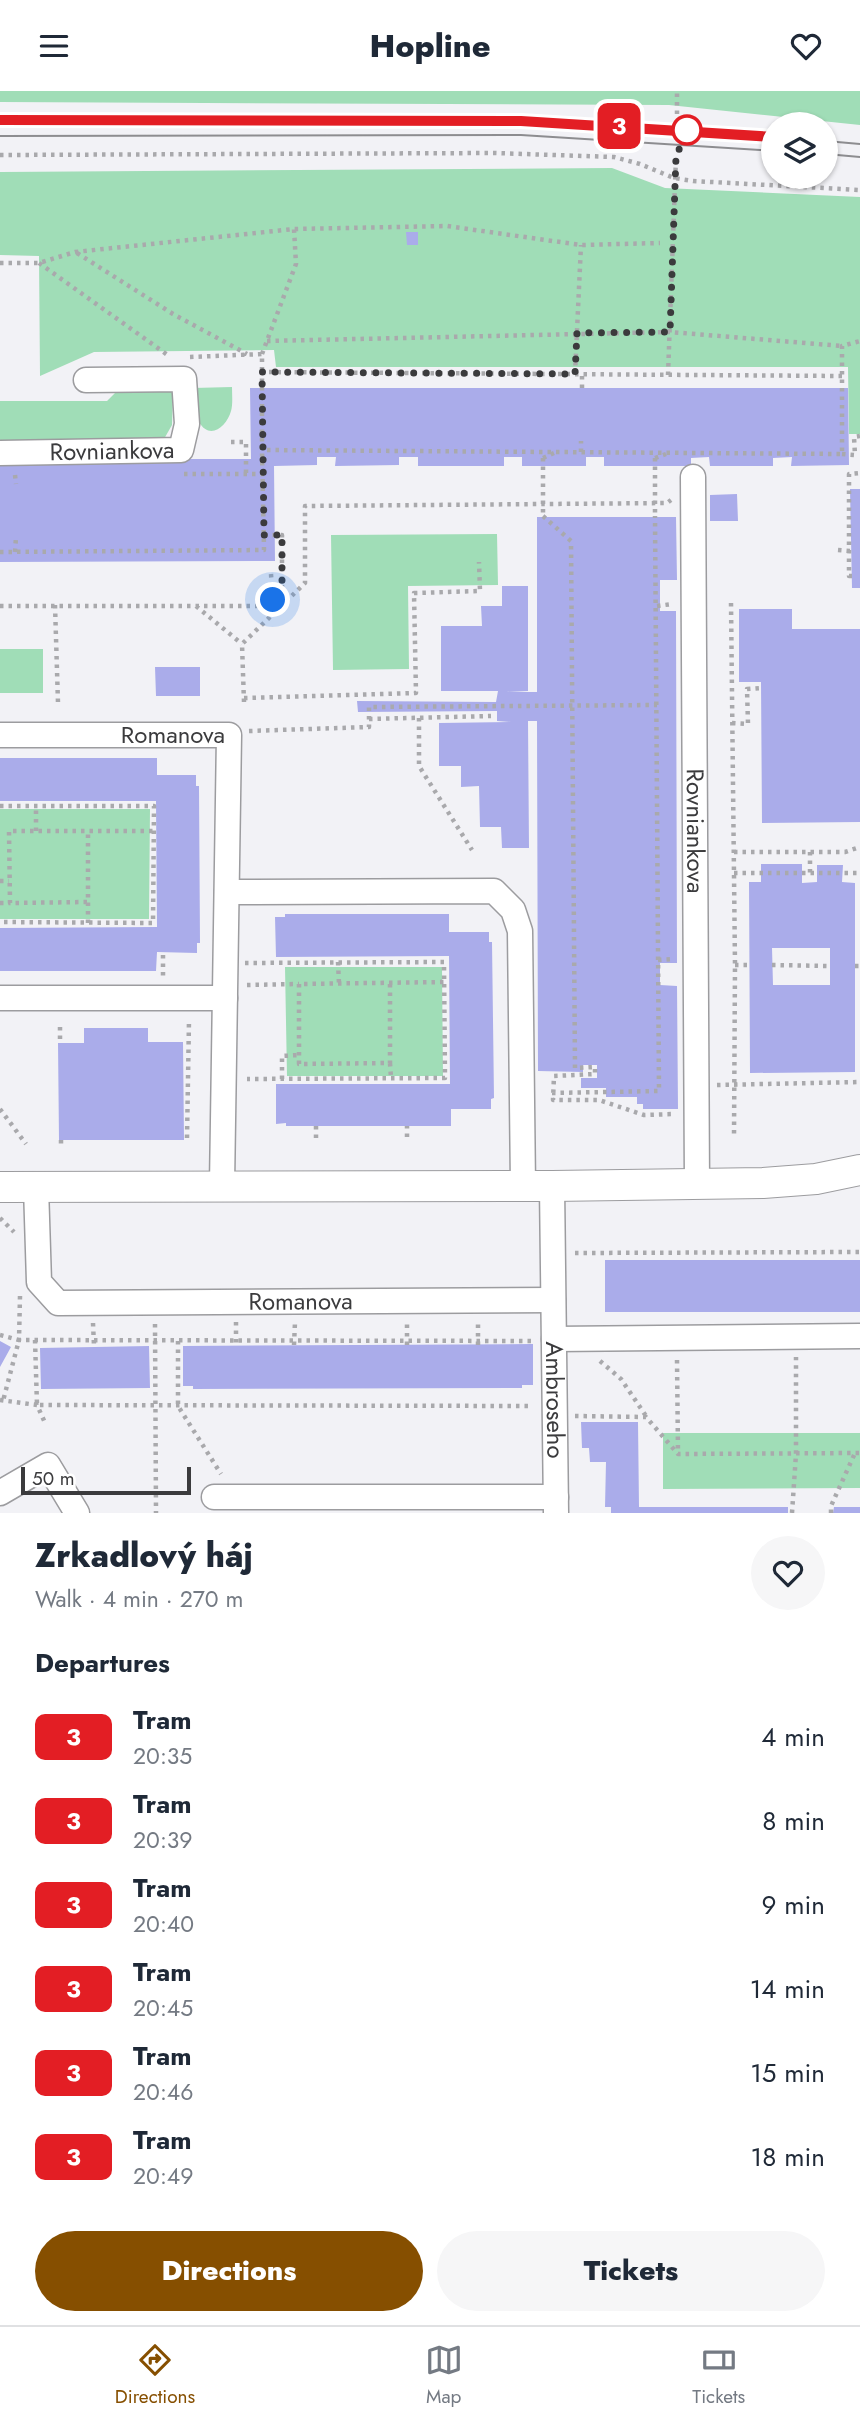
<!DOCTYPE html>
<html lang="en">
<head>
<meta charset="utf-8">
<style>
  body { margin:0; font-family:Jost,sans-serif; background:#f6f6f7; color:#1f2937; height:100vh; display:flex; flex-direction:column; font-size:26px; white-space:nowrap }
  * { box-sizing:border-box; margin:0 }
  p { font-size:23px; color:#747a83 }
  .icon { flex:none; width:38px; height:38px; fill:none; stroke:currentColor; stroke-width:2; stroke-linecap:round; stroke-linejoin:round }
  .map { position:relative; height:1422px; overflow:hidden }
  .side { display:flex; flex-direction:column; background:#fff; flex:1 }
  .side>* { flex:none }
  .badge { padding:0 14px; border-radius:10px; font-size:24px; line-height:46px }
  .fabs { position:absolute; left:761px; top:21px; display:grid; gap:14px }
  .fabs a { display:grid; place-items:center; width:77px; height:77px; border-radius:50%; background:#fff; box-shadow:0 2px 5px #0004; font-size:35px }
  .scale { position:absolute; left:21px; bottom:18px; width:170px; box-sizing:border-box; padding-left:7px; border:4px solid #3b3b3d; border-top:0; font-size:19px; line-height:24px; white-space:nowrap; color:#3b3b3d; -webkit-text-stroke:5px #fff; paint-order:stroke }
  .you { position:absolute; width:35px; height:35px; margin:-18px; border:5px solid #fff; border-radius:50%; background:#1a73e8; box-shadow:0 0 0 10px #1a73e833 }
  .map>.badge { position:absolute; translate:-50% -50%; box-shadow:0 0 0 4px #fff }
  h2 { padding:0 35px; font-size:26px; line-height:63px }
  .round { display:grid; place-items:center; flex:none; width:74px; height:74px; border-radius:37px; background:#f6f6f7 }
  .headline { display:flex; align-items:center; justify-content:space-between; height:119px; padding:0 35px }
  h1 { font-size:33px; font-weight:800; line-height:52px }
  .cta { display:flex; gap:14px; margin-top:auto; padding:14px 35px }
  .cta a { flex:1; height:80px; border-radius:42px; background:#864f00; color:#fff; font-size:28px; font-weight:800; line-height:80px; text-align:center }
  .cta a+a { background:#f6f6f7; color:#1f2937 }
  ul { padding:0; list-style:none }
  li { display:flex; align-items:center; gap:21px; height:84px; padding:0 35px }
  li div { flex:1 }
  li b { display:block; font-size:26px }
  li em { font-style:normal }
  li .badge { min-width:77px; font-weight:700; text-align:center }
  header { display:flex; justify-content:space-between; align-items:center; height:91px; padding:0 35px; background:#fff; font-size:32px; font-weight:800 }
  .tabs { display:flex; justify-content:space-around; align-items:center; height:98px; border-top:2px solid #e0e1e3; background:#fff; font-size:19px; color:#747a83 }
  .tabs a { display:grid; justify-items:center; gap:4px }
  .tabs .selected { color:#864f00 }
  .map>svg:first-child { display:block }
</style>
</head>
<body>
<header><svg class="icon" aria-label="menu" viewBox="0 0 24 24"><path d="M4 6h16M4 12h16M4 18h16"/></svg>Hopline<svg class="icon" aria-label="heart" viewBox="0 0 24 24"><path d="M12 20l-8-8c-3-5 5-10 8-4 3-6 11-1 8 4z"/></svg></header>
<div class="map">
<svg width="860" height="1422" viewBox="0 0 860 1422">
  <rect width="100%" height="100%" fill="#f2f2f6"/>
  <path fill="#a0ddb7" d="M 0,0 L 860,0 L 860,34 L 669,14 L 0,11 Z
    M 612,77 L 665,97 L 860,106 L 860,343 L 849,343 L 848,276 L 276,276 L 274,259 L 94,261 L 40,285 L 39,165 L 0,164 L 0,81 Z
    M 232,296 C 232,304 233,313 231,320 C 227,335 210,350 199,331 C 193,321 194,309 193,297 Z
    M 120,297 L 167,298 L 173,303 L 172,334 L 164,348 L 0,350 L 0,310 L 107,310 Z
    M 497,443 L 498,494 L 408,495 L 409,578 L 333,579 L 331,444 Z
    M 0,558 L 43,558 L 43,602 L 0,602 Z
    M 0,718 L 150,718 L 149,828 L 0,828 Z
    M 285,876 L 442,876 L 443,985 L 287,985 Z
    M 663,1342 L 860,1342 L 860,1397 L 663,1398 Z"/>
  <path fill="#aaacea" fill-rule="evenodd" d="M 406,141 L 418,141 L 418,154 L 407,154 Z
    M 250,297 L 848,297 L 849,374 L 791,375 L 792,366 L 773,367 L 773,375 L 710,375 L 709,366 L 691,367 L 691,375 L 604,375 L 604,366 L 586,366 L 586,375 L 522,375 L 522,366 L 504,366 L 504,375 L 418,375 L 418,366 L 399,366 L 399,374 L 335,375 L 336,366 L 317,366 L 317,374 L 274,375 L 275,470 L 0,471 L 0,368 L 251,368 Z
    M 850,398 L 860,398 L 860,497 L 852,497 Z
    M 737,403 L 738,430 L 710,430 L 710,404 Z
    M 537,426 L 676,426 L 677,489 L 660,489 L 660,520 L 676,520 L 677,872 L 660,872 L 660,894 L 677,895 L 678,1018 L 643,1018 L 643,1013 L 637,1013 L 637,1006 L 606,1006 L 606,997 L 581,997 L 581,987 L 597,987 L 597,974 L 583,974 L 583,981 L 538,980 L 537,630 L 528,630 L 529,757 L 502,757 L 501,736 L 480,736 L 479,695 L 461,696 L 461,675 L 439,675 L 439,632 L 511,631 L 497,630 L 497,620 L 358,621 L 357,610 L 496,611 L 498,600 L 441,600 L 441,535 L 482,535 L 481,515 L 502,515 L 502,495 L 528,495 L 528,600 L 506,601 L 537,601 Z
    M 739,518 L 792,518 L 792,538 L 860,538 L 860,731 L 762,732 L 761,591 L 739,591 Z
    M 155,576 L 200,576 L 200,605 L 156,605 Z
    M 0,667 L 157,667 L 157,684 L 196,684 L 196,695 L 199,695 L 200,852 L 197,852 L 197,862 L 157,861 L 156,880 L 0,880 L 0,837 L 157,836 L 156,710 L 0,710 Z
    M 761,773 L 802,773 L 802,792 L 817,791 L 817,774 L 843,774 L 842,791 L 855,792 L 855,981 L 750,982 L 749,791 L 761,791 ZM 772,857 L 830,857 L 830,894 L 773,894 Z
    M 285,823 L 449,823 L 449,841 L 489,841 L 489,851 L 492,851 L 494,1007 L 491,1008 L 491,1018 L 451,1018 L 451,1035 L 286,1035 L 286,1032 L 276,1033 L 276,993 L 450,993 L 449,865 L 276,866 L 275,826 L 285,826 Z
    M 84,937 L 148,937 L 148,951 L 183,951 L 184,1049 L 59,1049 L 58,952 L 84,952 Z
    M 605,1169 L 860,1169 L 860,1221 L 605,1221 Z
    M 0,1250 L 11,1256 L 0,1276 Z
    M 533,1253 L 533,1294 L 522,1294 L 522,1297 L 193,1298 L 193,1295 L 183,1295 L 183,1255 Z
    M 149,1255 L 150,1297 L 41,1298 L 40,1257 Z
    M 581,1331 L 638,1331 L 639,1416 L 788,1416 L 788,1422 L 611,1422 L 611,1416 L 605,1416 L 606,1371 L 590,1371 L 589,1357 L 582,1357 Z
    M 834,1416 L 860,1416 L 860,1422 L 833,1422 Z"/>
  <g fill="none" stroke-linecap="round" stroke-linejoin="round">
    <g stroke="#9c9c9f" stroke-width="27">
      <g id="minor">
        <path id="s1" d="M 0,362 L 181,359 L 187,333 L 184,288 L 86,289"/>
        <path id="s2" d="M 693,386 L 697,1093"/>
        <path id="s3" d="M 0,644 L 229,644 L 222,1094"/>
        <path d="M 227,801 L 494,800 L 513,819 L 520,840 L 523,1095"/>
        <path d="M 0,907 L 225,907"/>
        <path id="s4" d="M 552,1095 L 556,1421"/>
        <path id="s5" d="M 36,1096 L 39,1191 L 58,1212 L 553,1209"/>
        <path d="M 554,1248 L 860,1245"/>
        <path d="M 0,1402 L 48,1374 L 77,1422"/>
        <path d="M 214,1406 L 556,1406"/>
      </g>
    </g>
    <g stroke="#9c9c9f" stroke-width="32">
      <path id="tertiary" d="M 0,1096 L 552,1095 L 763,1092 L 816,1088 L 860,1079"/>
    </g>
    <path stroke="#a9a9ac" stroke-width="4.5" stroke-dasharray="3.5 5" stroke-linecap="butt" d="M 677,23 L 677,0
      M 0,64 L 494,62 L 614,66 L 640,73 L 674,87 L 693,90 L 860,99
      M 77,162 L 173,223 L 247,263
      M 0,172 L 39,172 L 75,161 L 294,138 L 447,135 L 581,154 L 660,152
      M 39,172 L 169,265
      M 267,250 L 670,241 L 842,255
      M 262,263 L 296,173 L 294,138
      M 190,266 L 262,263 L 262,281
      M 575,283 L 581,154
      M 668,284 L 676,66
      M 842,285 L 262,281 L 262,359 L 842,363 L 842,255 L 860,250
      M 582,297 L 582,284
      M 231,351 L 246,351 L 246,382
      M 581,361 L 581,350
      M 842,363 L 855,364 L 854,346 L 860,345
      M 543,367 L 554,362
      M 655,367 L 666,363
      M 184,383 L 264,383
      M 15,384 L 16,393
      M 543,425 L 571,450 L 575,977 L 595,976 L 595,983 L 554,985 L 553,1009 L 599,1009 L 644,1024 L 674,1023
      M 264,444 L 282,444 L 282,515
      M 838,459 L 851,460
      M 0,461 L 264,459 L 262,359
      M 15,461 L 16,446
      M 271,483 L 273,515
      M 852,485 L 849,485 L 849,383 L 860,382
      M 731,512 L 735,874 L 734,1046
      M 55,514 L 58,612
      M 0,515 L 282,515
      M 196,515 L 242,553
      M 657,515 L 672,513
      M 244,607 L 416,602 L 414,502 L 480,500 L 479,471
      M 244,611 L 242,553 L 305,492 L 305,415 L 667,412 L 671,409
      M 419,627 L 419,675 L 472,759
      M 369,628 L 491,625
      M 732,632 L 748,633 L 747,598 L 761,597
      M 249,640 L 369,636 L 369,616 L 657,614
      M 0,715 L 154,715 L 153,832 L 0,831
      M 36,740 L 36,715
      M 734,761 L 845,761 L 860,756
      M 810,761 L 810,782
      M 734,782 L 860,782
      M 0,790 L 9,790
      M 87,811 L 10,812 L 9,740 L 153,740
      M 0,812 L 10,812
      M 88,832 L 88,740
      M 163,864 L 163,885
      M 658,869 L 672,868 L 672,871
      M 338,871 L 339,893
      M 245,872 L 444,871 L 445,987 L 247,988
      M 735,874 L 750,874
      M 772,874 L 830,875
      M 855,875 L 860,875
      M 390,893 L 390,972 L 299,973 L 299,893 L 445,891
      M 247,894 L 299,893
      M 60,936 L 60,952
      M 390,972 L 391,987
      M 282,988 L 282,965 L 299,964
      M 717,994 L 860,991
      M 552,1002 L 659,1000 L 655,425
      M 0,1018 L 26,1053
      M 407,1046 L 407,1035
      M 187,1047 L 189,929
      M 316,1047 L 316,1035
      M 61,1049 L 61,1054
      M 0,1127 L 14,1141
      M 575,1162 L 860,1161
      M 20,1205 L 19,1249 L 533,1250
      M 236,1231 L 236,1254
      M 93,1232 L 94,1255
      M 155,1233 L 156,1422
      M 0,1244 L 19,1249 L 3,1310
      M 35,1249 L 37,1314 L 532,1315
      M 178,1250 L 178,1315 L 221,1383
      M 294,1254 L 295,1231
      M 407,1254 L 407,1230
      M 478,1254 L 478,1230
      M 677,1269 L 678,1362
      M 600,1270 L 621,1288 L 646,1325
      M 0,1309 L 37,1314 L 46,1334
      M 575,1325 L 646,1326 L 678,1363 L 860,1362
      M 792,1422 L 796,1363 L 796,1266
      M 831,1422 L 831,1415 L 855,1362"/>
    <use href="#minor" stroke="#fff" stroke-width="24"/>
    <use href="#tertiary" stroke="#fff" stroke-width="30"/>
    <path stroke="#8d8d90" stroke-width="2" d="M 0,29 L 521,30 L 774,46
      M 0,45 L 521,44 L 774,60
      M 826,50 L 860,53
      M 826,63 L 860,66"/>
    <path stroke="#a9a9ac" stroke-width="4.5" stroke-dasharray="3.5 5" stroke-linecap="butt" d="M 543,367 L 543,425
      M 655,367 L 655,425"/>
  </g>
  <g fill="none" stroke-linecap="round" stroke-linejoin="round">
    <g stroke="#fff" stroke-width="16">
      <path id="line" d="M 0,29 L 521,30 L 774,46"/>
    </g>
    <use href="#line" stroke="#e31e24" stroke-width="10"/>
    <path stroke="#3b3b3d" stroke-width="7" stroke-dasharray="0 12.6" d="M 273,509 L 274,514 L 282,514 L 282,444 L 264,444 L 262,281 L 575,283 L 577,242 L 670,241 L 676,66 L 687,39"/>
  </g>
  <circle fill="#fff" stroke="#e31e24" stroke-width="3.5" cx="687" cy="39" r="14"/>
  <g text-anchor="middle" stroke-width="6" stroke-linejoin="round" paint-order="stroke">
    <g font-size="24" fill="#3b3b3d" stroke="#fff">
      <text dy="8" stroke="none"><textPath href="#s1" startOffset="112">Rovniankova</textPath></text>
      <text dy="8" stroke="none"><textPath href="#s3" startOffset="173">Romanova</textPath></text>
      <text dy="8" stroke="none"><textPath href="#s2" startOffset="354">Rovniankova</textPath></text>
      <text dy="8" stroke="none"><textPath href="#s5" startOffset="366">Romanova</textPath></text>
      <text dy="8" stroke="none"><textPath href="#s4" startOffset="214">Ambroseho</textPath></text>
    </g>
  </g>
</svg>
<div class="fabs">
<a><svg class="icon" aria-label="layers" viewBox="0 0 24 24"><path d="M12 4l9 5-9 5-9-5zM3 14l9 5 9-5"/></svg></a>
</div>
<div class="scale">50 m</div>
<div class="you" style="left:273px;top:509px"></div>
<b class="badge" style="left:619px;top:35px;background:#e31e24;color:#fff">3</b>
</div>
<section class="side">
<div class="headline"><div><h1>Zrkadlový háj</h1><p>Walk · 4 min · 270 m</p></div><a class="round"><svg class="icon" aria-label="heart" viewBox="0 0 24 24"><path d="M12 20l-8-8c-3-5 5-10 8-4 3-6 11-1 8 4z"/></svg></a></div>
<h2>Departures</h2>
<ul>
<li><span class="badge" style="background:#e31e24;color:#fff">3</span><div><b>Tram</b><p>20:35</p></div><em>4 min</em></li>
<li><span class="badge" style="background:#e31e24;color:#fff">3</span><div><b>Tram</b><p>20:39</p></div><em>8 min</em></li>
<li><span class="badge" style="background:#e31e24;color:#fff">3</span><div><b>Tram</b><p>20:40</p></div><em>9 min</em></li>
<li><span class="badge" style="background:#e31e24;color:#fff">3</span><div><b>Tram</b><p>20:45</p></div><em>14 min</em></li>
<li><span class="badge" style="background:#e31e24;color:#fff">3</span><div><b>Tram</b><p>20:46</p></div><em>15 min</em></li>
<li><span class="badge" style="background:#e31e24;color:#fff">3</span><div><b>Tram</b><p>20:49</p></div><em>18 min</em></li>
</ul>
<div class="cta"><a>Directions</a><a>Tickets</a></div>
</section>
<nav class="tabs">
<a class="selected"><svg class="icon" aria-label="directions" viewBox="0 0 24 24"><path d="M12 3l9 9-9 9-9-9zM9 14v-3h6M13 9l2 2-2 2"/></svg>Directions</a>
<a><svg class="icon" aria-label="map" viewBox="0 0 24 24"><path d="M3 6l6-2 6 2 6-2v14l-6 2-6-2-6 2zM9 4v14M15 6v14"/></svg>Map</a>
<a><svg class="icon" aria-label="tickets" viewBox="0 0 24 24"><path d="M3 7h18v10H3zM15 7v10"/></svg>Tickets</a>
</nav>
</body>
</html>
